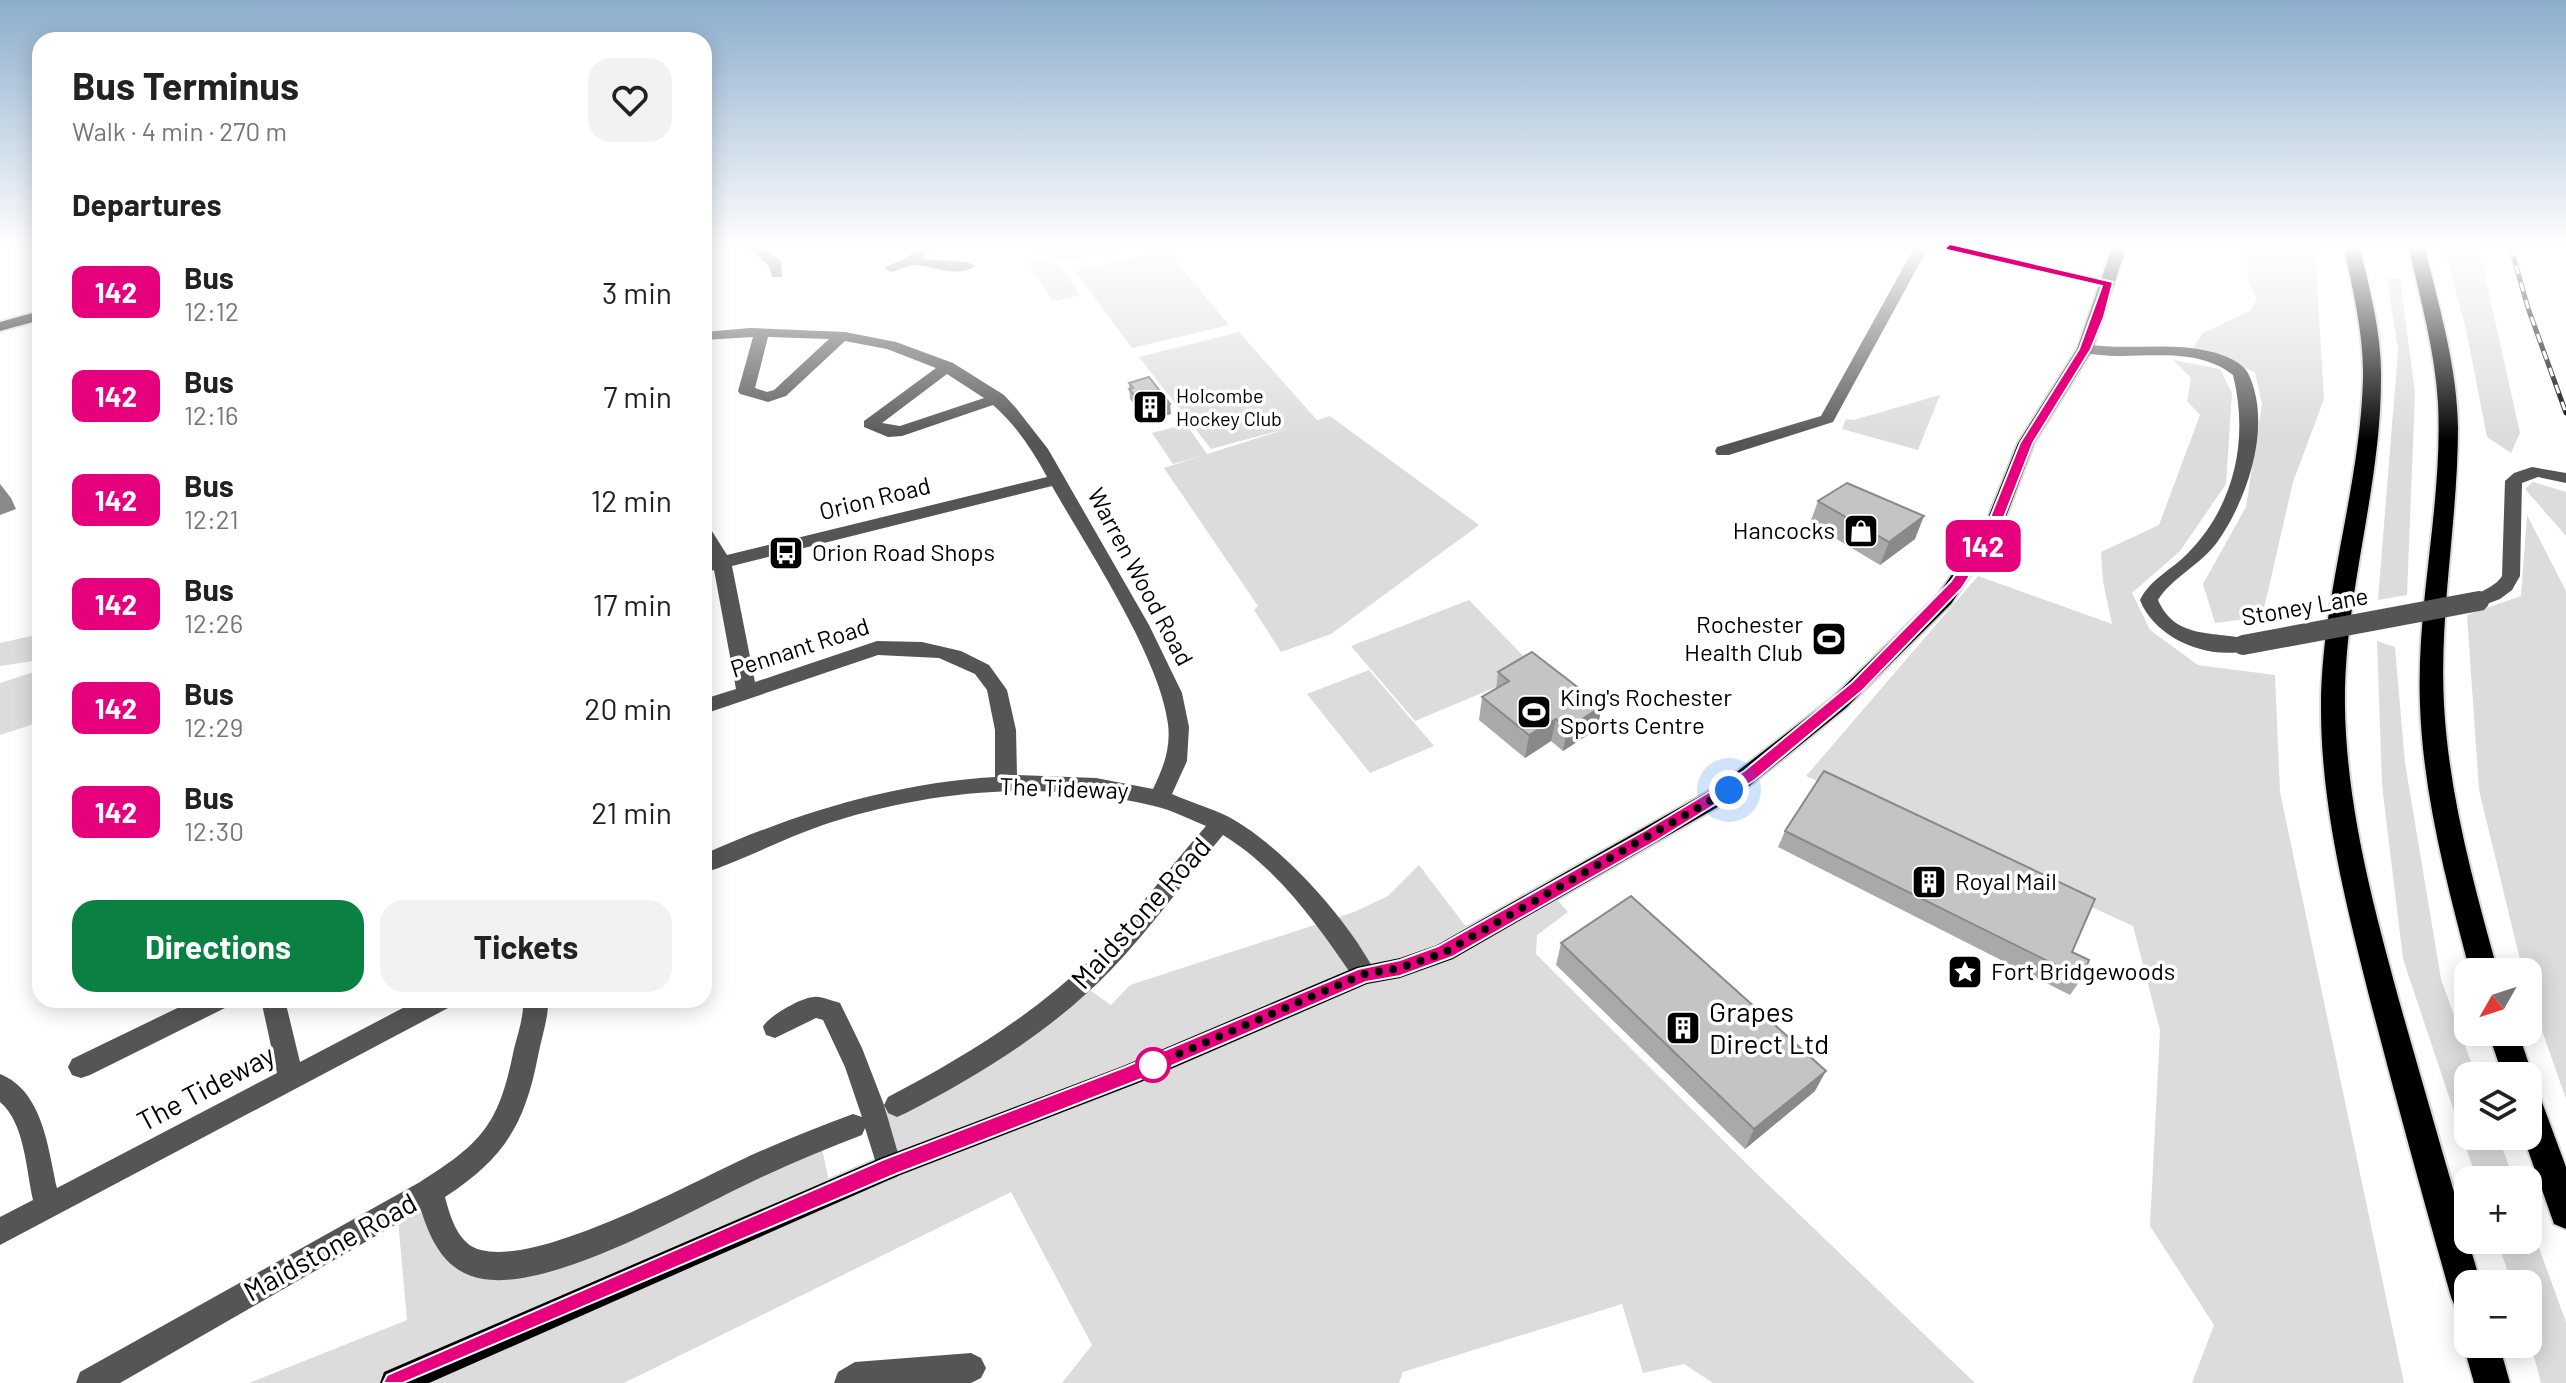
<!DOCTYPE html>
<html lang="en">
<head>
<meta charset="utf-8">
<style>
  body { margin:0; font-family:Barlow,sans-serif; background:#f2f2f2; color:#222; height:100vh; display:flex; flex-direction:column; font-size:30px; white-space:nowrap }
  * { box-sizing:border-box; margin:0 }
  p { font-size:26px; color:#767676 }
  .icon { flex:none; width:44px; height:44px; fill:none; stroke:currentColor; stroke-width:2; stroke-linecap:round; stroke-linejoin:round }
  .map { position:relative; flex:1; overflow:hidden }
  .panel { position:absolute; left:32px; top:32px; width:680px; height:976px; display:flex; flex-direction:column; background:#fff; border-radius:24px; box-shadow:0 4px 20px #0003 }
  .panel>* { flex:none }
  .badge { padding:0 16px; border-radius:12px; font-size:28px; line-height:52px }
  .needle { width:52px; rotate:231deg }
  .buttons { position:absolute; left:2454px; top:958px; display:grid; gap:16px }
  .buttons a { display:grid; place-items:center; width:88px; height:88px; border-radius:16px; background:#fff; box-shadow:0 4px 20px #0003; font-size:40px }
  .you { position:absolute; width:40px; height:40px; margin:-20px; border:6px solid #fff; border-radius:50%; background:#1a73e8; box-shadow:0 0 0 12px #1a73e833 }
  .map>.badge { position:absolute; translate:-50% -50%; box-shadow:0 0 0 4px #fff }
  h2 { padding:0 40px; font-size:30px; line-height:72px }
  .round { display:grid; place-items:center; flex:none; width:84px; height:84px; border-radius:24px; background:#f2f2f2 }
  .summary { display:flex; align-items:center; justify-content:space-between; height:136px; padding:0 40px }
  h1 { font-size:38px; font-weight:700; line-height:60px }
  .button { display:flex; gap:16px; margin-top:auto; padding:16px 40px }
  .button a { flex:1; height:92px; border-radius:24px; background:#0b8043; color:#fff; font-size:32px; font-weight:700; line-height:92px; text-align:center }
  .button a+a { background:#f2f2f2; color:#222 }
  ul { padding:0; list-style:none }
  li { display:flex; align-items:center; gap:24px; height:104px; padding:0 40px }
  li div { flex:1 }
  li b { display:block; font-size:30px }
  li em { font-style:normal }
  li .badge { min-width:88px; font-weight:700; text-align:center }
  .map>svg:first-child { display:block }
</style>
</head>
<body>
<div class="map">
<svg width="2566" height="1383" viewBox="0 0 2566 1383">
  <rect width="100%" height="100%" fill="#fff"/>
  <path fill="#dcdcdc" d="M 1028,248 L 1137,248 L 1070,261 L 1032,254 Z
    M 2246,248 L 2315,248 L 2324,399 L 2293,482 L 2262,617 L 2215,623 L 2203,584 L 2246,507 L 2262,404 L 2255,372 L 2192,349 L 2203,333 L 2250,311 L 2257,299 L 2248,281 Z
    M 2444,248 L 2479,248 L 2520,433 L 2511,453 L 2487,437 L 2466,329 Z
    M 1167,250 L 1229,325 L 1132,348 L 1075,271 Z
    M 1025,257 L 1060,265 L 1080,295 L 1053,301 Z
    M 2387,278 L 2400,279 L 2415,393 L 2407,595 L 2378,600 L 2398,350 Z
    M 1239,332 L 1317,420 L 1330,416 L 1479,525 L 1331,634 L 1281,652 L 1254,610 L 1258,606 L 1164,468 L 1201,456 L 1173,464 L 1152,433 L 1186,424 L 1207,454 L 1289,428 L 1211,449 L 1139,357 Z
    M 2173,360 L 2220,369 L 2232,393 L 2226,484 L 2180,551 L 2132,593 L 2150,630 L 2198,665 L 2275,675 L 2280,792 L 2404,1383 L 2192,1383 L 2214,1325 L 2150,1226 L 2160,1030 L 2133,926 L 1806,776 L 1978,576 L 2112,624 L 2103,582 L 2101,552 L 2159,525 L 2200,415 L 2187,401 L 2191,378 Z
    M 1940,395 L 1918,450 L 1842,429 L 1846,419 L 1854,420 Z
    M 2533,482 L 2566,492 L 2566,536 L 2525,489 Z
    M 2527,515 L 2566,591 L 2566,1099 L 2528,990 L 2528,972 L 2523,972 L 2479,790 L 2467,615 L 2521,596 Z
    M 1469,600 L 1537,670 L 1415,721 L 1351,646 Z
    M 40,634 L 40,660 L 0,666 L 0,643 Z
    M 2377,641 L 2395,647 L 2405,763 L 2441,979 L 2476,1076 L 2468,1076 L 2468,1136 L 2498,1136 L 2514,1180 L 2477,1180 L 2403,959 L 2382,785 Z
    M 40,670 L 40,722 L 0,735 L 0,683 Z
    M 1369,670 L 1434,746 L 1370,773 L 1307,694 Z
    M 1419,865 L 1473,936 L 1551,893 L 1568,912 L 1537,935 L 1536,954 L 1756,1173 L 1975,1383 L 1713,1383 L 1684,1364 L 1643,1373 L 1622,1304 L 1403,1372 L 1399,1383 L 1062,1383 L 1092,1345 L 1011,1192 L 624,1383 L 249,1383 L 407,1320 L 397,1209 L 430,1191 L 444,1239 L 513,1266 L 820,1139 L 831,1191 L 889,1167 L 876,1120 L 1081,984 L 1111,1005 L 1130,985 L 1354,912 L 1388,896 Z
    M 2528,1218 L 2566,1322 L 2566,1383 L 2541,1383 L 2528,1333 L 2528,1284 L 2512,1284 L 2497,1240 L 2528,1240 Z"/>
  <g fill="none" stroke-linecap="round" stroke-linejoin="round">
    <g stroke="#dbdbdb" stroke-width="4">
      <path id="major" d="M 2112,248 L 2126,248 L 2093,349 L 2034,443 L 2001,530 L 1951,604 L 1846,708 L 1737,796 L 1453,959 L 1400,978 L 1367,984 L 1141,1082 L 898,1176 L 429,1383 L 380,1383 L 384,1372 L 880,1158 L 1123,1066 L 1356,967 L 1400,958 L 1437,945 L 1721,784 L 1832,698 L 1937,596 L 1983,530 L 2018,443 L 2077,349 Z
        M 40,311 L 40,320 L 0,331 L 0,322 Z"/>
    </g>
    <g stroke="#dbdbdb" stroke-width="4">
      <path id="highway" d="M 2344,248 L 2360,248 C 2370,291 2382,334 2381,379 C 2381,490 2343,597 2345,709 C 2347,812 2375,912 2402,1011 C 2428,1102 2454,1193 2481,1284 L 2468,1284 L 2468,1314 L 2456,1309 L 2451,1297 C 2424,1202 2398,1107 2373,1011 C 2348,912 2321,811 2321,708 C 2321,597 2360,490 2363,379 C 2364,335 2353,291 2344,248 Z
        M 2409,248 L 2425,248 C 2439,307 2457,365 2458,427 C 2458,520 2439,612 2444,705 C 2449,796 2474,885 2498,972 L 2470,972 C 2447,884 2423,795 2420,705 C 2416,603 2443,504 2438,403 C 2435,350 2420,299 2409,248 Z
        M 2488,1032 L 2518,1032 L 2533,1076 L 2529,1086 L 2528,1076 L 2503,1076 Z
        M 2528,1090 L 2539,1094 L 2566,1167 L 2566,1229 L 2554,1224 L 2523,1136 L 2528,1136 Z
        M 2468,1333 L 2468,1344 L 2499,1344 L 2510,1383 L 2474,1383 L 2463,1344 Z"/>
    </g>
    <path fill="#555" fill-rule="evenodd" d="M 748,248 L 763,248 L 781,261 L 782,277 L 772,277 L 769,266 Z
      M 917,248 L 931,248 L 922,258 C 938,263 963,257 975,266 C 958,278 935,267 917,265 C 909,264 899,270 891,272 L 884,268 L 908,257 Z
      M 1914,248 L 1928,248 L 1833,422 L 1729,455 L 1717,455 L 1715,451 L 1717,447 L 1821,416 Z
      M 1944,248 L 1967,248 L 2109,280 L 2116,284 L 2109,288 Z
      M 750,328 L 845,332 L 896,342 L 953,363 L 1004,395 L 1016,408 L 1048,449 L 1149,625 L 1182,693 L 1189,727 L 1187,761 L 1172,794 C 1190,802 1211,808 1229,817 C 1282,846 1349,920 1376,974 L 1372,981 L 1364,984 L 1356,981 C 1319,927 1280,870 1223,835 C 1185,880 1151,928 1110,971 C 1051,1031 980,1075 906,1113 L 897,1117 L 888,1113 L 884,1105 L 902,1167 L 898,1176 L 889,1180 L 880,1176 L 865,1128 L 862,1135 C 821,1151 779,1168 739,1188 C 677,1218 551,1290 483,1279 C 446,1273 431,1242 421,1210 L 120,1383 L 76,1383 L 80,1372 L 420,1182 C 484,1142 499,1123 514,1049 C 518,1033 524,1017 523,1000 L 547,1000 L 548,1006 C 547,1023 541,1039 538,1056 C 525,1124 504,1159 445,1197 C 450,1216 458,1245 481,1250 C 542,1266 696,1180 756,1153 C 788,1139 821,1126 853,1114 L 862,1117 L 845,1067 L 823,1020 L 816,1018 L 775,1038 L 766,1035 L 763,1027 C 767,1017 802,997 814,997 C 821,996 832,1001 840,1003 L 862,1048 L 884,1105 L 888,1097 C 961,1059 1030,1017 1090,960 C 1132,919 1167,870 1206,826 C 1189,819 1172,810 1154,806 C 1048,779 927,790 823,825 C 782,839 744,860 704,873 L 704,854 C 797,813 893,783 995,777 L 995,730 L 987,690 L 975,674 L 939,658 L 878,655 L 704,714 L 704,699 L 736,689 L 714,570 L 704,573 L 704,561 L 711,559 L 704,547 L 704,526 L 710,528 L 727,555 L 1047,477 C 1033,451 1016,425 993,405 L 902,436 L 888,437 L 864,427 L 864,421 L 936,368 L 887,349 L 845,341 L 786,396 L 768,402 L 740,394 L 738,391 L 753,337 L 704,340 L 704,332 ZM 768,337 L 829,339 L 774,390 L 767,392 L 755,388 ZM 947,374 L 984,398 L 900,426 L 882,423 ZM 1052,486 C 1087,548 1160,657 1168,724 C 1171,749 1163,768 1153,789 L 1096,778 L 1017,775 L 1016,730 L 1007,690 L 989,665 L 961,651 L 922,642 L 877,641 L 755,682 L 732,566 Z
      M 2085,344 C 2127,351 2171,341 2212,352 C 2224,355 2242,362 2248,373 C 2273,424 2248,498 2218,541 C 2202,564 2170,579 2158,600 C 2176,641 2215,630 2250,640 L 2253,645 L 2250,650 C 2209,661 2155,639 2140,600 C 2151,578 2172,570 2188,553 C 2235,505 2249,439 2233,375 C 2190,341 2129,364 2080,352 L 2080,346 Z
      M 2532,467 L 2566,473 L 2566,483 L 2538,477 L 2522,483 L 2520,576 L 2512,590 L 2500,599 L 2479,607 L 2472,605 L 2470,601 C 2478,590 2494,589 2502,576 L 2505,481 L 2514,473 Z
      M 194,1000 L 230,1000 L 227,1007 L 90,1075 L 81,1078 L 72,1075 L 68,1067 L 72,1059 Z
      M 261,1000 L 285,1000 L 300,1062 L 418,1000 L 453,1000 L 450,1007 L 0,1245 L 0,1217 L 33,1200 C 26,1170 25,1123 0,1102 L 0,1074 C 43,1091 48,1148 57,1188 L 277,1073 Z
      M 971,1353 L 981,1358 L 986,1368 L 981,1378 L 971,1383 L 834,1383 L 838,1372 L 855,1362 Z"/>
    <use href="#major" fill="#000" fill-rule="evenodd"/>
    <use href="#highway" fill="#000" fill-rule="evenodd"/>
    <g stroke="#000" stroke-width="5">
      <path id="rail" d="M 2511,248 L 2528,308 L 2566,413"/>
    </g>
    <use href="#rail" stroke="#fff" stroke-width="3" stroke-dasharray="9" stroke-linecap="butt"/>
    <path stroke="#555" stroke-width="20" d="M 2243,645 L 2479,601"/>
  </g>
  <path fill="#a9a9a9" d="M 1129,383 L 1171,414 L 1147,421 L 1130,399 Z
    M 1818,501 L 1915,539 L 1880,565 L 1810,523 Z
    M 1498,672 L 1602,706 L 1597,729 L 1563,751 L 1551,741 L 1525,758 L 1479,720 L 1482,697 L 1496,689 Z
    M 1785,831 L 2072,952 L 2082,978 L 2070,995 L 1778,847 Z
    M 1561,943 L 1815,1091 L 1745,1149 L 1556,965 Z"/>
  <path fill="#898989" d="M 1170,404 L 1171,414 L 1147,421 L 1146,410 Z
    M 0,484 L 11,498 L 16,509 L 0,515 Z
    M 1924,516 L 1915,539 L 1880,565 L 1889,542 Z
    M 1602,706 L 1597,729 L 1563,751 L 1567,729 Z
    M 1556,719 L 1551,741 L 1525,758 L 1529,735 Z
    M 1826,1071 L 1815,1091 L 1745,1149 L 1754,1129 Z"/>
  <path fill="#c4c4c4" stroke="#898989" stroke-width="2" d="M 1149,377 L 1170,404 L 1146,410 L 1129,389 L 1133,388 L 1129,383 Z
    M 1847,483 L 1924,516 L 1889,542 L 1818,501 Z
    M 1532,652 L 1602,706 L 1567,729 L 1556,719 L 1529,735 L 1482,697 L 1509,681 L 1498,672 Z
    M 1824,771 L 2095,899 L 2072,952 L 2089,960 L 2082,978 L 1785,831 Z
    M 1631,896 L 1826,1071 L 1754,1129 L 1561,943 Z"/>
  <linearGradient id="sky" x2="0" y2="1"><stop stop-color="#8cadcc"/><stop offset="0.56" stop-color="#fff"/><stop offset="1" stop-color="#fff" stop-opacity="0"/></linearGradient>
  <rect width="2566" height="441" fill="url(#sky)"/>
  <path fill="#e6007e" stroke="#fff" stroke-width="2" d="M 1950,244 L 2113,282 L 2104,317 L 2091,349 L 2033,443 L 1999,530 L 1962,588 L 1863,690 L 1755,780 L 1656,841 L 1452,957 L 1400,976 L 1366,982 L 1139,1080 L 896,1174 L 403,1383 L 383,1383 L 387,1375 L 882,1160 L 1125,1067 L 1358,969 L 1400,960 L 1438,946 L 1644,831 L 1744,771 L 1852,682 L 1951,581 L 1985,530 L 2020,443 L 2079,349 L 2102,286 L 1947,250 L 1945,248 Z"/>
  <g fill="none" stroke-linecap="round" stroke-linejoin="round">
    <path stroke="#000" stroke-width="8" stroke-dasharray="0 14.4" d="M 1153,1065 L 1364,974 L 1400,968 L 1445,952 L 1729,790"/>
  </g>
  <defs>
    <g id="building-square" transform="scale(1.8)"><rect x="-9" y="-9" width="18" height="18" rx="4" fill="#000" stroke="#fff"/><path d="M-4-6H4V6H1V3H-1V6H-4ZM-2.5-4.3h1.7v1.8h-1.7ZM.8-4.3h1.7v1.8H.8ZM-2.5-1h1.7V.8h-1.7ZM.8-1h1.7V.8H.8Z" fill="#fff"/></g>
    <g id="shop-square" transform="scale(1.8)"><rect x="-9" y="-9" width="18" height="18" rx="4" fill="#000" stroke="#fff"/><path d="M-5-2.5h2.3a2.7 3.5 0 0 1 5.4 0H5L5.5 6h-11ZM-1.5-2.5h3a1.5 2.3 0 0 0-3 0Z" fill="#fff"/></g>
    <g id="bus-square" transform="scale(1.8)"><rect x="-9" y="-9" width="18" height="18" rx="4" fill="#000" stroke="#fff"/><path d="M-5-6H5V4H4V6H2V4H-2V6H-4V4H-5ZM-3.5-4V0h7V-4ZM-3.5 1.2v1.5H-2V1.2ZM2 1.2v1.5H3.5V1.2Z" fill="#fff"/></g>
    <g id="stadium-square" transform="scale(1.8)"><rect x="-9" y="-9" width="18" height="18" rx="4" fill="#000" stroke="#fff"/><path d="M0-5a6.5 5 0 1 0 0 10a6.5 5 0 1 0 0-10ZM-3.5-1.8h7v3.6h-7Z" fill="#fff"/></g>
    <g id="sight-square" transform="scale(1.8)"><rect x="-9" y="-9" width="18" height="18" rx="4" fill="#000" stroke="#fff"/><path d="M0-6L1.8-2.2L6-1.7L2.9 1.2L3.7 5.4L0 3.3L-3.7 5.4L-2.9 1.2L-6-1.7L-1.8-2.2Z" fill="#fff"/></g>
  </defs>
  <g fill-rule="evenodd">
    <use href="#building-square" x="1150" y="407"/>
    <use href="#shop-square" x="1861" y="531"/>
    <use href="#bus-square" x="786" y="553"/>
    <use href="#stadium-square" x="1829" y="639"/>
    <use href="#stadium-square" x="1534" y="712"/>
    <use href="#building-square" x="1929" y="882"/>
    <use href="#sight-square" x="1965" y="972"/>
    <use href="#building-square" x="1683" y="1028"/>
  </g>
  <circle fill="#fff" stroke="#e6007e" stroke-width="4" cx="1153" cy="1065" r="16"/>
  <g text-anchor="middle" stroke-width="7" stroke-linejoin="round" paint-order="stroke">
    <g font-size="20" fill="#000" stroke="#fff" text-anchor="start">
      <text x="1176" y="403">Holcombe<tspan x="1176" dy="23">Hockey Club</tspan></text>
    </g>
    <g font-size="24" fill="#000" stroke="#fff">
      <text transform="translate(875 499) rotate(-14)" y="8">Orion Road</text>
      <text transform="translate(1140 577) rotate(62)" y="8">Warren Wood Road</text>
      <text transform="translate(2305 607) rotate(-10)" y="8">Stoney Lane</text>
      <text transform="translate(800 648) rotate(-18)" y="8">Pennant Road</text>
      <text transform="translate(1064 789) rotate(2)" y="8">The Tideway</text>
    </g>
    <g font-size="24" fill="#000" stroke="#fff" text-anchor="start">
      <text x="1835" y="539" text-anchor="end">Hancocks</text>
      <text x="812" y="561">Orion Road Shops</text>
      <text x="1803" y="633" text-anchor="end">Rochester<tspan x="1803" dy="28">Health Club</tspan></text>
      <text x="1560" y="706">King's Rochester<tspan x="1560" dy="28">Sports Centre</tspan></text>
      <text x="1955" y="890">Royal Mail</text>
      <text x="1991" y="980">Fort Bridgewoods</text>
    </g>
    <g font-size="28" fill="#000" stroke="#fff">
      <text transform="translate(1141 913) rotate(-48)" y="10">Maidstone Road</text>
      <text transform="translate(206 1088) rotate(-28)" y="10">The Tideway</text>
      <text transform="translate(330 1247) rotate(-29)" y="10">Maidstone Road</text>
    </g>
    <g font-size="28" fill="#000" stroke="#fff" text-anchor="start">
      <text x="1709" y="1022">Grapes<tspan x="1709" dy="32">Direct Ltd</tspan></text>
    </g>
  </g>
</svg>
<div class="buttons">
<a><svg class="needle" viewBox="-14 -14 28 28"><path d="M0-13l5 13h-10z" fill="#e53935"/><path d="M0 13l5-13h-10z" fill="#767676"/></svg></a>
<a><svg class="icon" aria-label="layers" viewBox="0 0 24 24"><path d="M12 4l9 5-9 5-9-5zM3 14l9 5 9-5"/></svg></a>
<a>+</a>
<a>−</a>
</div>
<div class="you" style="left:1729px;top:790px"></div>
<b class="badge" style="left:1983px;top:546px;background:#e6007e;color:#fff">142</b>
<section class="panel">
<div class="summary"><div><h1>Bus Terminus</h1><p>Walk · 4 min · 270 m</p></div><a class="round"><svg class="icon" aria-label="heart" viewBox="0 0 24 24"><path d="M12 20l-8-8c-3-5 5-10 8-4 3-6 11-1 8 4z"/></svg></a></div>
<h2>Departures</h2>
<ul>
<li><span class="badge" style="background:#e6007e;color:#fff">142</span><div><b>Bus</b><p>12:12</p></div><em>3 min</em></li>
<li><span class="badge" style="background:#e6007e;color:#fff">142</span><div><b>Bus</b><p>12:16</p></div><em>7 min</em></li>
<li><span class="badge" style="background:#e6007e;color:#fff">142</span><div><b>Bus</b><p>12:21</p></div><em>12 min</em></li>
<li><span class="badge" style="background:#e6007e;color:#fff">142</span><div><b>Bus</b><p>12:26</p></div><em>17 min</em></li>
<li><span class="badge" style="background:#e6007e;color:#fff">142</span><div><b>Bus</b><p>12:29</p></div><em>20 min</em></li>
<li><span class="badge" style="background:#e6007e;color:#fff">142</span><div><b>Bus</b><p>12:30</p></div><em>21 min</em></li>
</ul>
<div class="button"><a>Directions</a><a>Tickets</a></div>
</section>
</div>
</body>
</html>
